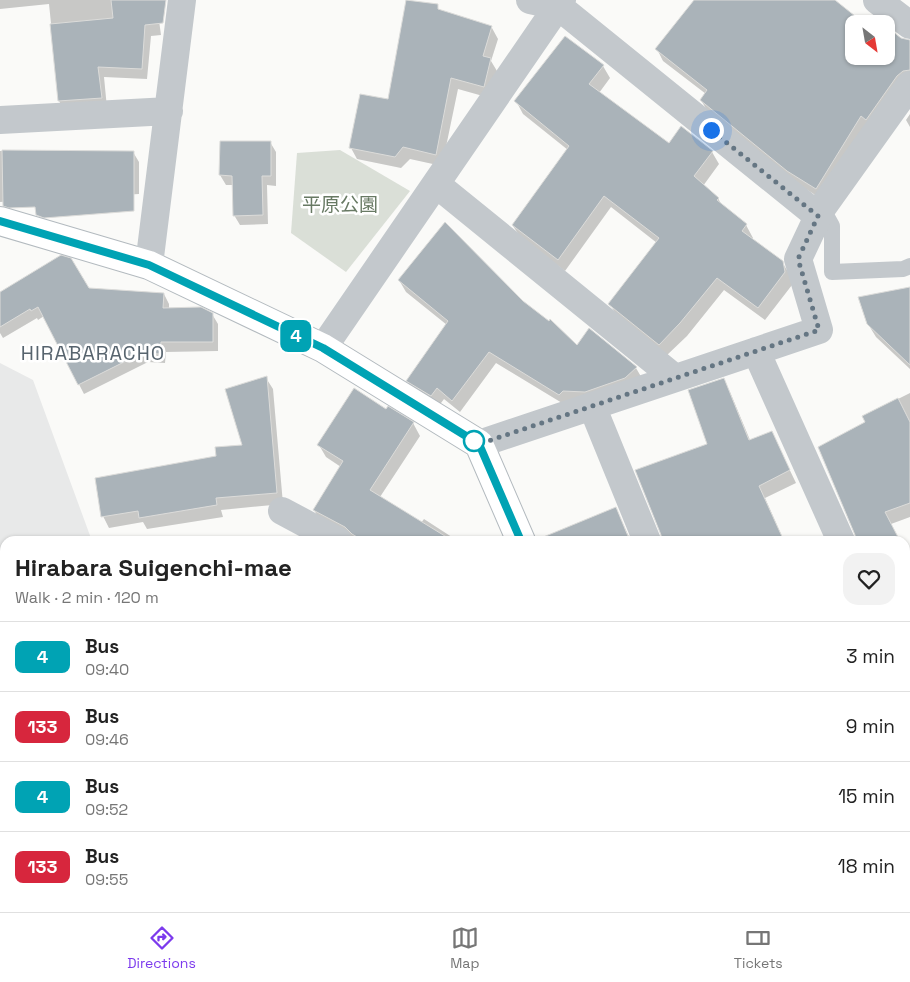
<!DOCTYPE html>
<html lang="en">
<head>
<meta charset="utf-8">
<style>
  body { margin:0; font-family:"Space Grotesk","Noto Sans JP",sans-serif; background:#f2f2f2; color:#222; height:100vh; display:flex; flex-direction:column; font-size:19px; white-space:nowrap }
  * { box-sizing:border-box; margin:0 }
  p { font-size:16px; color:#767676 }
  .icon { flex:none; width:28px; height:28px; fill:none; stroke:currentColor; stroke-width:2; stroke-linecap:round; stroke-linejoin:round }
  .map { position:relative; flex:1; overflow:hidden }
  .details { position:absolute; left:0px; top:536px; width:910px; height:376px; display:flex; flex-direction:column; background:#fff; border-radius:15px 15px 0 0; box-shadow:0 1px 4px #0004 }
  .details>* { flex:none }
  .badge { padding:0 10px; border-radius:8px; font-size:18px; line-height:32px }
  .needle { width:32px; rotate:149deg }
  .tools { position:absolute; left:845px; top:15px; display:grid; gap:10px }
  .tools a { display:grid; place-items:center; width:50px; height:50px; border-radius:10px; background:#fff; box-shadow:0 1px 4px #0004; font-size:25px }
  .you { position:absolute; width:25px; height:25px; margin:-12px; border:4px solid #fff; border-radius:50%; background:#1a73e8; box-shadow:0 0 0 8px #1a73e833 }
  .map>.badge { position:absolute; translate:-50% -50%; box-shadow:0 0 0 2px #fff }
  .round { display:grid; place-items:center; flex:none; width:52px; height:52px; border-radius:15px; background:#f2f2f2 }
  .summary { display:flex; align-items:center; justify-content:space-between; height:85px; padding:0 15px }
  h1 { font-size:24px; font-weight:800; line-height:38px }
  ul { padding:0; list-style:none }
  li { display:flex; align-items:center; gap:15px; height:70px; padding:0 15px; border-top:1px solid #e0e0e0 }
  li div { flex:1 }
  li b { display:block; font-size:19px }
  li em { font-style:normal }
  li .badge { min-width:55px; font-weight:700; text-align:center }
  .menu { display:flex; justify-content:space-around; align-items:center; height:70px; border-top:1px solid #e0e0e0; background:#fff; font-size:14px; color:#767676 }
  .menu a { display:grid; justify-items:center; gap:2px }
  .menu .on { color:#7c3aed }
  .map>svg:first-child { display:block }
</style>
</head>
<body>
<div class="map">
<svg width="910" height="912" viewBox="0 0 910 912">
  <rect width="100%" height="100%" fill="#fafaf8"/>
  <path fill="#e8e9e9" d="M 0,363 L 33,380 L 92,541 L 5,541 L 5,777 L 0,779 Z
    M 5,812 L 5,908 L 760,908 L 759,912 L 0,912 L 0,813 Z"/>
  <path fill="#dadfd7" d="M 340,150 L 410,191 L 346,272 L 291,233 L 297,153 Z"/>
  <path fill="#0003" d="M 0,0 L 154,0 L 157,6 L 161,35 L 151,36 L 147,79 L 104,77 L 107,108 L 65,112 L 59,101 L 49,4 L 0,9 Z
    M 695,0 L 833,0 L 854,24 L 854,56 L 886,56 L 887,29 L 900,39 L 910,41 L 910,83 L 823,200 L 795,182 L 708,112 L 701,100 L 706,94 L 663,61 L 657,49 Z
    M 407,1 L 492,28 L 498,39 L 491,61 L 497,71 L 490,98 L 458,89 L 442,166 L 410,159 L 401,168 L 357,159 L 351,148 L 390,101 Z
    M 603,66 L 610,78 L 599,93 L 669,145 L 712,152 L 719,164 L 703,186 L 718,198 L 722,206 L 746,225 L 753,238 L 752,239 L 782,262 L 790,275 L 792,285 L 765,320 L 724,290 L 687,336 L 666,356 L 617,316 L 610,304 L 657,243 L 611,207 L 565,271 L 521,238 L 513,226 L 568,150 L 523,114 L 516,101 Z
    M 910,114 L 910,127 L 906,120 Z
    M 270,142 L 276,152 L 276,186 L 267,185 L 268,224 L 240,225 L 234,215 L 233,185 L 226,185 L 220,175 Z
    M 0,151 L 133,152 L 139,162 L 139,194 L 0,202 Z
    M 399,280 L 522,302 L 577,347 L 636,368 L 643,380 L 567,406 L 496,363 L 460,412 L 444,399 L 438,407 L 414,393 L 407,381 L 447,325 L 406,292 Z
    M 88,289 L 164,294 L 169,304 L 169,309 L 212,314 L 218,324 L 218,351 L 166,352 L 165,363 L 148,362 L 84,394 L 44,316 L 38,320 L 37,318 L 3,338 L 0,333 L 0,293 Z
    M 910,289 L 910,369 L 876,337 L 868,324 Z
    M 266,378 L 273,389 L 283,504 L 221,510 L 223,517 L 147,529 L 143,522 L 109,528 L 103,516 L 217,457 L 243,446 Z
    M 723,380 L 730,392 L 750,440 L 772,433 L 796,483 L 765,498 L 784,541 L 663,541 L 663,535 L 709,445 Z
    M 910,393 L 910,517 L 891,524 L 900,541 L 857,541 L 867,422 L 864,416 Z
    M 388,408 L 413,423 L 420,436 L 380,497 L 421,523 L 424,519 L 458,541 L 355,541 L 321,522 L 314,510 L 341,467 L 326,457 L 319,445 L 386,410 Z
    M 616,509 L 631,541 L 548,541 L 546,537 Z
    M 905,552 L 910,563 L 910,680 L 905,671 Z"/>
  <path fill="#aab3b9" stroke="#dcdcda" d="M 111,0 L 166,0 L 163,23 L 145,25 L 142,69 L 98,67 L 102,98 L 58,101 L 50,24 L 113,18 Z
    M 406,0 L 438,4 L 438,9 L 492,26 L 483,56 L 491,58 L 484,87 L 451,78 L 436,155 L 403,147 L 395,157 L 349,148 L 360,94 L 388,99 Z
    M 694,0 L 835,0 L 865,24 L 854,24 L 854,56 L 886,56 L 887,27 L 901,38 L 910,40 L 910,70 L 903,71 L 897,76 L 866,120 L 861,116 L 816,189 L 787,171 L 700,100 L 707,90 L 655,49 Z
    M 565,36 L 604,65 L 589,84 L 669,143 L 681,126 L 713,151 L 694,176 L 719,198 L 717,200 L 747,224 L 742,231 L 783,261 L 785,272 L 758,308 L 717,278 L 680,323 L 659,345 L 608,304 L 659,238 L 604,196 L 558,260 L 512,225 L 569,146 L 514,101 Z
    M 220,141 L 271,141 L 271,176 L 262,176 L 263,215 L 233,216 L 232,176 L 219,175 Z
    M 2,150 L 134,151 L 134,211 L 44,218 L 36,215 L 35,207 L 9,208 L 3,206 Z
    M 445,222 L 523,301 L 549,321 L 550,319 L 577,345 L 589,328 L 637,367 L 625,378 L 585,392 L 563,391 L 559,395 L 489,352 L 452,401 L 437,388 L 431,396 L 406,381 L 448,321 L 398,280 Z
    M 61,255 L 71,258 L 89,288 L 164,293 L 163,308 L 201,307 L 213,313 L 213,342 L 161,342 L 160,354 L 142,353 L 78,385 L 38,307 L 31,311 L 30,309 L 0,327 L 0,292 Z
    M 910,287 L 910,365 L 867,324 L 858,297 Z
    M 267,376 L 277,493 L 216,498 L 217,505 L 139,518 L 138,511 L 101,517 L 95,478 L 216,456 L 215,447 L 242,445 L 225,389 Z
    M 724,378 L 749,440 L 772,431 L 790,470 L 759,486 L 784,541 L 662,541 L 661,535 L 635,470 L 707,444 L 688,390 Z
    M 354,388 L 386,409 L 388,406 L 414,422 L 370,490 L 453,541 L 364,541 L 352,534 L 345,527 L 313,510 L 343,461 L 317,445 Z
    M 898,398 L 910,422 L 910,503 L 885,512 L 900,541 L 856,541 L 855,535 L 818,447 L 865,422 L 862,416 Z
    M 616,507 L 630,541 L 536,541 L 536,540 Z"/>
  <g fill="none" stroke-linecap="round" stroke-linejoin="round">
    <g stroke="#b3babf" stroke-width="30">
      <path id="secondary" d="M 0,221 L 149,265 L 323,348 L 479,444 L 521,541
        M 0,793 L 5,791"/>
    </g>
    <path stroke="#c3c8cc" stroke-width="16" d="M 822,208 L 832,226 L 832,272 L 903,269 L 910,266"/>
    <path stroke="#c3c8cc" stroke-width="28" d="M 530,0 L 558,6 L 818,216
      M 877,0 L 910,25
      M 0,120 L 169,111
      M 436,184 L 675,378
      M 149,265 L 182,0
      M 323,348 L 562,0
      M 756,351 L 841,541
      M 592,406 L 647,541
      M 479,444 L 819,330 L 798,259 L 822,208 L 910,85
      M 282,511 L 338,541
      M 905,684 L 910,692"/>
    <use href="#secondary" stroke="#fff" stroke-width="28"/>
  </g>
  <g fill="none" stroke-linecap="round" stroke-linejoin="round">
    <g stroke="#fff" stroke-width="11">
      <path id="line" d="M 0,221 L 149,265 L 323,348 L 479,444 L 521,541"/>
    </g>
    <use href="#line" stroke="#00a3b4" stroke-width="8"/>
    <path stroke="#657683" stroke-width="5" stroke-dasharray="0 9" d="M 474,441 L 479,444 L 819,330 L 798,259 L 818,216 L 711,130"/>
  </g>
  <circle fill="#fff" stroke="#00a3b4" stroke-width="2.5" cx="474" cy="441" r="10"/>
  <g text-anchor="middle" stroke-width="5" stroke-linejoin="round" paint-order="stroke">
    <g font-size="19" fill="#687a64" stroke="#fff">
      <text x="340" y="211">平原公園</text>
    </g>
    <g font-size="20" letter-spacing="1" fill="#57646e" stroke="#fff">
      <text x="93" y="360">HIRABARACHO</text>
    </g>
  </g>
</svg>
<div class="tools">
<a><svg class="needle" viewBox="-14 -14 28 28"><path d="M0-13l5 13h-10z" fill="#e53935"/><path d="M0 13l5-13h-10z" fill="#767676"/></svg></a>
</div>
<div class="you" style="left:711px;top:130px"></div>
<b class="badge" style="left:296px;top:336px;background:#00a3b4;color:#fff">4</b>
<section class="details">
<div class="summary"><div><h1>Hirabara Suigenchi-mae</h1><p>Walk · 2 min · 120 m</p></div><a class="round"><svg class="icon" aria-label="heart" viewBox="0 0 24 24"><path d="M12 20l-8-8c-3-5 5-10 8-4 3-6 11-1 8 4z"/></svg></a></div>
<ul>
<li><span class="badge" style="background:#00a3b4;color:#fff">4</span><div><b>Bus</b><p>09:40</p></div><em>3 min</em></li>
<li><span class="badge" style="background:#d7263d;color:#fff">133</span><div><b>Bus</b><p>09:46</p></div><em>9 min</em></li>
<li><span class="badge" style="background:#00a3b4;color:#fff">4</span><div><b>Bus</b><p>09:52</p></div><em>15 min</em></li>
<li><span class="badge" style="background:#d7263d;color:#fff">133</span><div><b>Bus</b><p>09:55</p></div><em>18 min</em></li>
</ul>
</section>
</div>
<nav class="menu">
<a class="on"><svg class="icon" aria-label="directions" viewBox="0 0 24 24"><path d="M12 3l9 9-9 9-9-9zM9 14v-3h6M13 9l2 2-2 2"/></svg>Directions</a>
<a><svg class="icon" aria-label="map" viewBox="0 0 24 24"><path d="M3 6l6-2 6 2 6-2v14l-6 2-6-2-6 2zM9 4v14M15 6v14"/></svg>Map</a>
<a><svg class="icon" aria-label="tickets" viewBox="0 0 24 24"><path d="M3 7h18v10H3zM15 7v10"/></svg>Tickets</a>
</nav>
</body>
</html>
